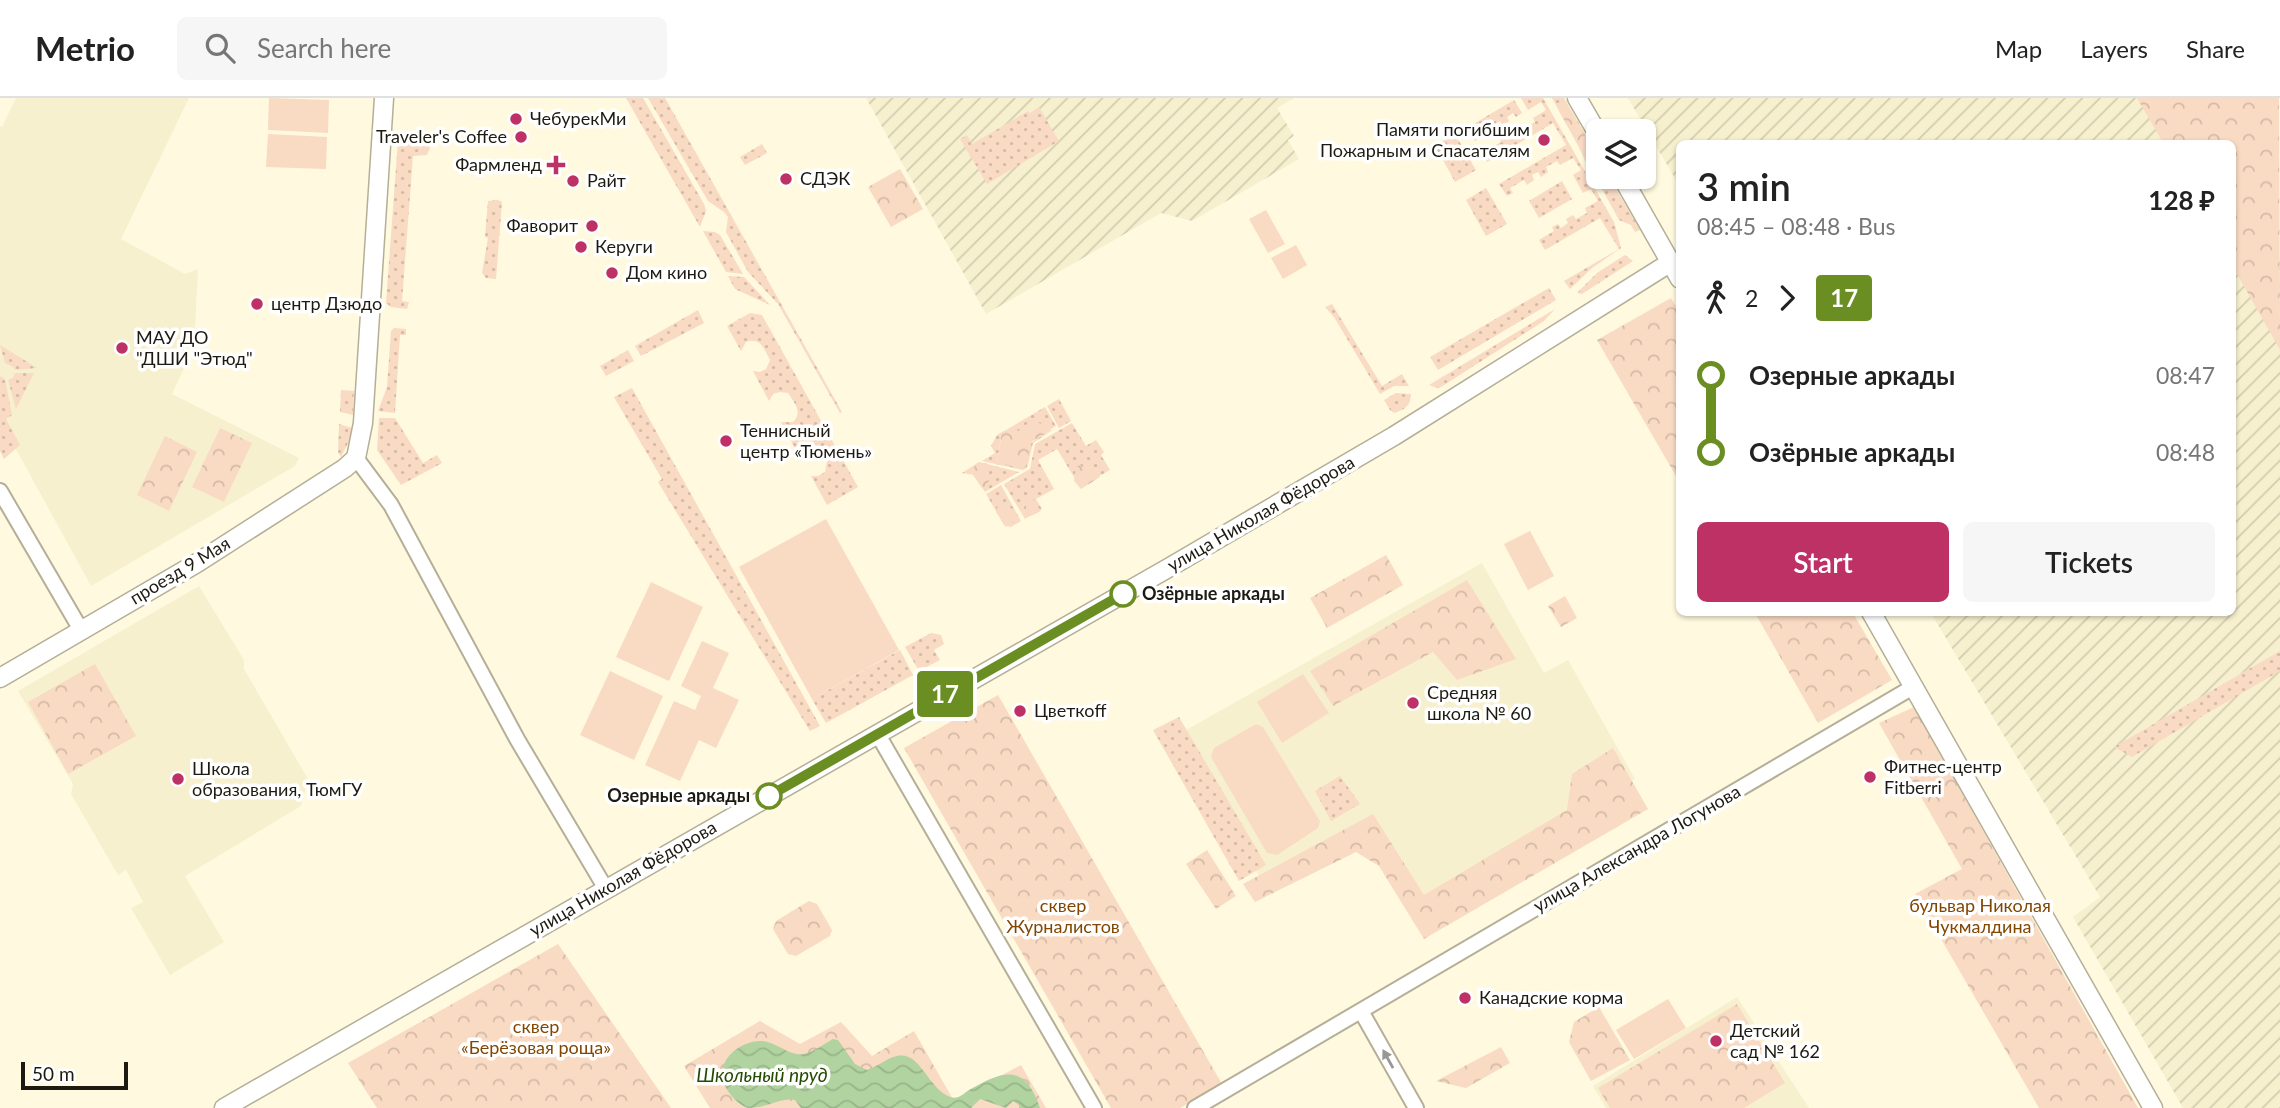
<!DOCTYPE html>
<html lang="en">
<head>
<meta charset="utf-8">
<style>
  body { margin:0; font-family:Lato,sans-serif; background:#f6f6f6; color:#222; height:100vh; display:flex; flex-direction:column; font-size:26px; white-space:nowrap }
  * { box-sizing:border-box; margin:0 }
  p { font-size:23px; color:#767676 }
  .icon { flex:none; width:38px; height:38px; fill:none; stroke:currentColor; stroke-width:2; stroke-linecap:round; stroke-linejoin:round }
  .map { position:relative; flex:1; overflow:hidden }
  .drawer { position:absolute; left:1676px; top:42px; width:560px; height:476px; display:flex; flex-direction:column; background:#fff; border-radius:10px; box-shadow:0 2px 5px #0004 }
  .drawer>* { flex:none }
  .badge { padding:0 14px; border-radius:5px; font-size:24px; line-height:46px }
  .buttons { position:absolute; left:1586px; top:21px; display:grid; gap:14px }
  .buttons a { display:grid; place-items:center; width:70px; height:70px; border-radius:10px; background:#fff; box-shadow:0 2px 5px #0004; font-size:35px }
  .scale { position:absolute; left:21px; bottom:18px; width:107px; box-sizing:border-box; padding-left:7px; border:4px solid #1d1b11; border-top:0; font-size:19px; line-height:24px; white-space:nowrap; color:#1d1b11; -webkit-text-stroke:5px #fff; paint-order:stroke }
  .map>.badge { position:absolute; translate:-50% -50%; box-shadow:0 0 0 4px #fff }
  .legs { display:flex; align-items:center; gap:10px; height:77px; padding:0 21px; font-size:23px }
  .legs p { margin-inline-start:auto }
  .headline { display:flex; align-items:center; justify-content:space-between; height:119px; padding:0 21px }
  h1 { font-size:38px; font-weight:600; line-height:52px }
  .action { display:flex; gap:14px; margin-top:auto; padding:14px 21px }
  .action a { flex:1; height:80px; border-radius:10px; background:#be3164; color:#fff; font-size:28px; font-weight:600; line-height:80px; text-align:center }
  .action a+a { background:#f6f6f6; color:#222 }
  ul { padding:0 21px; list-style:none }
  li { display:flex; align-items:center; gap:24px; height:77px; font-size:26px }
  li i { display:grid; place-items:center; width:10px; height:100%; margin:0 9px; background:currentColor }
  li i::after { content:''; width:18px; height:18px; margin:-9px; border:5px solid; border-radius:50%; background:#fff }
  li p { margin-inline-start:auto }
  li:first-child i { background:linear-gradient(#0000 50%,currentColor 0) }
  li:last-child i { background:linear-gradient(currentColor 50%,#0000 0) }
  header { display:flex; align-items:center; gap:42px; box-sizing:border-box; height:98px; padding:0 35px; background:#fff; border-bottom:2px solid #e0e0e0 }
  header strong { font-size:33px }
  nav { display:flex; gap:38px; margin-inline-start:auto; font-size:24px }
  .search { width:490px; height:63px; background:#f6f6f6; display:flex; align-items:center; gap:18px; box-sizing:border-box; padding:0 24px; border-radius:10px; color:#767676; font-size:26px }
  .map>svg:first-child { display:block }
</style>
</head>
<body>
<header>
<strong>Metrio</strong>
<div class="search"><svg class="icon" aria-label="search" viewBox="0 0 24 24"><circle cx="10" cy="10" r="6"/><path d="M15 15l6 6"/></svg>Search here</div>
<nav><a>Map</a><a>Layers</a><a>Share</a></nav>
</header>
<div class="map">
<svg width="2280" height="1010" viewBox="0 0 2280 1010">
  <defs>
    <pattern id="industrial-furrows" width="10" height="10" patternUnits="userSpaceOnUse" patternTransform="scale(1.75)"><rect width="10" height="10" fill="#f7f0ce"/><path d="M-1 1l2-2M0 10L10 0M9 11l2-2" fill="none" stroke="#d3cdb0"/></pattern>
    <pattern id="grass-dots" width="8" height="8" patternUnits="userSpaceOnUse" patternTransform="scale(1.75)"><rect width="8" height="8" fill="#f9dac3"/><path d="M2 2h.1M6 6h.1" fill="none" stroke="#d5baa6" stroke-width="1.8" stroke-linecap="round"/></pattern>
    <pattern id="forest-crowns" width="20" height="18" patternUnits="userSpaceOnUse" patternTransform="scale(1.75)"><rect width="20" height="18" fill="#f9dac3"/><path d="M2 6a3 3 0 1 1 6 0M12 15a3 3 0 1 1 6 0" fill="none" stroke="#d5baa6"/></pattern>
    <pattern id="water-waves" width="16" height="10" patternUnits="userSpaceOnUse" patternTransform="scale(1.75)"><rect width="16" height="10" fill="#b1d3a0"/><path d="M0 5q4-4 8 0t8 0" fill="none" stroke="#98b589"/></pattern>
  </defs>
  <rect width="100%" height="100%" fill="#fff9df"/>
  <path fill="#f7f0ce" d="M 16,0 L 189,0 L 121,141 L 185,176 L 198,171 L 194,249 L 172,296 L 299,360 L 295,368 L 91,488 L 0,322 L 0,28 L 2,29 Z
    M 1482,465 L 1544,575 L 1568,562 L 1635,681 L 1416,804 L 1371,727 L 1264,787 L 1179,636 Z
    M 199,488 L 244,562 L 244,571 L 308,681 L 301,708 L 185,778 L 224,844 L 170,877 L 131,810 L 143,804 L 126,772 L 118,777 L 71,696 L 73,686 L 18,593 Z
    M 1737,899 L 1809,1010 L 1606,1010 L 1593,988 Z"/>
  <path fill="url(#industrial-furrows)" d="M 866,0 L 1294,0 L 1277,10 L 1294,38 L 1288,42 L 1299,61 L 1192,123 L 1161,115 L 986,216 Z
    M 1628,0 L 2184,0 L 2210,45 L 1680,46 L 1680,89 Z
    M 2233,85 L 2280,166 L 2280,1010 L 2183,1010 L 2073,819 L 2100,799 L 1931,515 L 2233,514 Z"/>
  <path fill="url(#grass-dots)" d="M 626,0 L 643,0 L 704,106 L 706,113 L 700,129 Z
    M 648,0 L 665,0 L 842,314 L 840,315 L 778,206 L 748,174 L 726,134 L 728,119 L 724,114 L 708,103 Z
    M 1521,0 L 1543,0 L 1614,124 L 1621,150 L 1592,170 L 1570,191 L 1564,183 L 1619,151 L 1600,120 L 1545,152 L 1539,142 L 1554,133 L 1552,129 L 1558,126 L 1561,130 L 1568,125 L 1566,121 L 1573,117 L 1576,121 L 1587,115 L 1585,110 L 1598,103 L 1591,91 L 1583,95 L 1573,77 L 1581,72 L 1573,60 L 1560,67 L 1557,63 L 1546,69 L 1548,74 L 1541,79 L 1538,74 L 1532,77 L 1534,82 L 1527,87 L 1524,82 L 1510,90 L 1513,95 L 1507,98 L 1499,86 L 1566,47 L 1553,25 L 1487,64 L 1479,51 L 1485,47 L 1488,51 L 1501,44 L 1499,39 L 1507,35 L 1509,39 L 1515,35 L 1513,31 L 1521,27 L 1523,31 L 1535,24 L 1533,20 L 1546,12 L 1541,4 L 1528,12 Z
    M 1552,0 L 1564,0 L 1598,58 L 1598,79 L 1609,79 L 1640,132 L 1635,134 L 1631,127 L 1619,122 Z
    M 1514,2 L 1522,15 L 1516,19 L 1513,15 L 1507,19 L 1509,23 L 1502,27 L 1500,23 L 1493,27 L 1495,31 L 1489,35 L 1486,31 L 1479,35 L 1480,39 L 1475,43 L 1467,30 Z
    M 1039,9 L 1059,43 L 987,86 L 960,41 L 967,37 L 972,46 L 1028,13 L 1030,15 Z
    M 1455,36 L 1476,72 L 1455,84 L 1442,60 L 1450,56 L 1447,51 L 1438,55 L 1434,48 Z
    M 398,42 L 426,44 L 430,50 L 427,57 L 413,58 L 402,203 L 409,204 L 407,211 L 391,209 L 386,205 Z
    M 762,46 L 767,55 L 745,67 L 740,59 Z
    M 1562,83 L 1572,101 L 1539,120 L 1529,103 Z
    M 1486,90 L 1507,126 L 1486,138 L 1466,102 Z
    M 498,102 L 502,104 L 496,181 L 486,180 L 482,175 L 488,140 L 485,139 L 488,103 Z
    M 703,133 L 715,134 L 720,137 L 743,176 L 726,174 Z
    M 1625,157 L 1633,163 L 1582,196 L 1577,195 L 1597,175 Z
    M 728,178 L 744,179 L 770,207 L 735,191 Z
    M 1549,190 L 1556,202 L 1438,272 L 1430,259 Z
    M 1332,206 L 1382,288 L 1402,276 L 1409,288 L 1394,288 L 1380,296 L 1334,219 L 1325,209 Z
    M 1555,211 L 1544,223 L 1441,289 L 1437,290 L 1429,287 Z
    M 698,212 L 704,225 L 641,258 L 635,248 Z
    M 750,215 L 762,217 L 858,389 L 827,407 L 811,378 L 818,378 L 825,374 L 827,363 C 822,354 818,343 805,346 L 798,356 L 781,324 L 793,324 C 803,315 795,305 788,295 L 780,294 L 773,296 L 769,303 L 753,273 L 760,274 L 766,271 L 770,262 C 764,251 761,239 746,244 L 741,253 L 727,228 Z
    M 394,230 L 406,231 L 406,237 L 400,237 L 395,315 L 378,313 L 387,289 L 391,233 Z
    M 0,247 L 37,270 L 15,272 L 13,269 L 5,265 Z
    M 628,252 L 634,263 L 606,278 L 600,268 Z
    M 15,275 L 34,275 L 16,311 L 8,282 L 13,280 Z
    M 0,278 L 5,281 L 12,317 L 6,321 L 20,347 L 4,361 L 0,353 Z
    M 632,290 L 820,628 L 810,633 L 658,384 L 662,381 L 614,299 Z
    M 341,292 L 354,293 L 353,317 L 340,314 Z
    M 1396,295 L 1411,296 C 1410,308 1406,311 1394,315 L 1390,312 L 1384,302 Z
    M 1059,301 L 1071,323 L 1059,330 L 1047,308 Z
    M 1045,309 L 1056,328 L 1051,331 L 1043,329 L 1036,323 L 1031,330 L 1011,335 L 1006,332 Z
    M 379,320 L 395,320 L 423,365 L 437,357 L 442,365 L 401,387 L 377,352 Z
    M 1072,325 L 1086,348 L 1096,342 L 1104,354 L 1101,357 L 1110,372 L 1080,389 L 1057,351 L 1038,362 L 1054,391 L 1036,401 L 1042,411 L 1025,421 L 1004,386 L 1030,371 L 1035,346 Z
    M 339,326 L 352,330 L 349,343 L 341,359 L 338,354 Z
    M 1056,330 L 1033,345 L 1027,370 L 1023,372 L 982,363 L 995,355 L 991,348 L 997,337 L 1002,334 L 997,364 Z
    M 979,364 L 1019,374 L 985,394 L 975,377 L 962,375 Z
    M 1001,387 L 1021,423 L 1011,429 L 1004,427 L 986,396 Z
    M 931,535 L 941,537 L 944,546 L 934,552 L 940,562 L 919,573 L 905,549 Z
    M 900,552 L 913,577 L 826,625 L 812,601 Z
    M 2280,553 L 2280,573 L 2132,659 L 2114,649 Z
    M 1179,619 L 1266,767 L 1239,783 L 1153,632 Z
    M 1340,678 L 1360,706 L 1331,723 L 1315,693 Z"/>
  <path fill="url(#forest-crowns)" d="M 2137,0 L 2279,0 L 2280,252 L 2233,169 L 2233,46 L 2163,45 Z
    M 1564,2 L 1598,59 L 1598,77 L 1595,71 L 1588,69 L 1576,43 L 1559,13 L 1560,3 Z
    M 900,71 L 923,111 L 891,129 L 868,89 Z
    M 1671,200 L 1680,215 L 1680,385 L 1597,242 Z
    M 1036,323 L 1052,332 L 1031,344 L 1026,368 L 1022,370 L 997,365 L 1002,334 L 1006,332 L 1011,335 L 1014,330 L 1018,333 L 1027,326 L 1031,329 Z
    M 220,330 L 252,345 L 224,404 L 192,389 Z
    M 165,338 L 197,354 L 169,413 L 137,397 Z
    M 977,365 L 987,365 L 988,369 L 984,374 L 985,381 L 989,382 L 986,392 L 982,390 L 971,374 Z
    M 1080,367 L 1087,373 L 1096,371 L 1100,379 L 1081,391 L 1074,383 L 1076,369 Z
    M 1030,397 L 1041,413 L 1031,418 C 1022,412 1027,405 1030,397 Z
    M 1002,406 L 1015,412 L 1013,424 L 1006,429 L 996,414 L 998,407 Z
    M 1386,457 L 1403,487 L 1327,530 L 1310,500 Z
    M 1467,482 L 1516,561 L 1457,582 L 1433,554 L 1333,608 L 1310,573 Z
    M 1565,498 L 1577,520 L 1561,529 L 1548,508 Z
    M 1755,515 L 1853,515 L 1892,582 L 1818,625 Z
    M 95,566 L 136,638 L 68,676 L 28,604 Z
    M 998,597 L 1222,986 L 1180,1010 L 1111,1010 L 904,650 Z
    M 1914,609 L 2138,1010 L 2039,1010 L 1915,796 L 1962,771 L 1879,625 Z
    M 1613,650 L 1648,711 L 1424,841 L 1379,768 L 1356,754 L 1255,804 L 1243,786 L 1373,716 L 1424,797 L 1567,712 L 1572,676 Z
    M 1207,752 L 1236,798 L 1216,811 L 1186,766 Z
    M 809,803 L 817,806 L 832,832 L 830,838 L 796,858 L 788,856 L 773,831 L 776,823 Z
    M 558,846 L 671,1010 L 377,1010 L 348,965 Z
    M 1737,906 L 1785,985 L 1744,1010 L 1610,1010 L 1598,990 Z
    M 1599,909 L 1630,962 L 1591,983 L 1569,944 L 1574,924 Z
    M 760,923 L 800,946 L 841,924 L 872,958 L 914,933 L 954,1003 L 1021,967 L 1046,1010 L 710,1010 L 684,968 Z
    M 1501,949 L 1510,965 L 1466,990 L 1436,983 Z"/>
  <path fill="#f9dac3" d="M 269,0 L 329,2 L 328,35 L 268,32 Z
    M 268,36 L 327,39 L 326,71 L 266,69 Z
    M 1266,112 L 1285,146 L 1268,155 L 1249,121 Z
    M 1296,147 L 1307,167 L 1283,181 L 1271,160 Z
    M 826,421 L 899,552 L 812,601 L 739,469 Z
    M 1530,433 L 1554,478 L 1528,492 L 1504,446 Z
    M 651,484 L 703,509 L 669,583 L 616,559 Z
    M 702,543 L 729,555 L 713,590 L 739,602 L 716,650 L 699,642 L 680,683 L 645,667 L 674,603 L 695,612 L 701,598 L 681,588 Z
    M 610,573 L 663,598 L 634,662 L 580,637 Z
    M 1303,576 L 1329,615 L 1282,645 L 1257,604 Z
    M 1256,626 L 1263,629 L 1320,723 L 1318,730 L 1277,757 L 1267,755 L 1211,659 L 1214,650 Z
    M 1668,901 L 1686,930 L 1634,961 L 1616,932 Z"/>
  <path fill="url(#water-waves)" d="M 833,941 L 838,942 L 855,966 L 867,972 C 877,969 887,960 897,958 C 921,953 927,990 950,999 C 958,1002 963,996 969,992 C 1005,971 1025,966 1040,1010 L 1019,1010 L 1019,1007 L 1013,1003 L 1006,1010 L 980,1001 L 971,1010 L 801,1010 L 795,1002 C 780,999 768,1010 748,1010 C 738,1007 730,997 725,988 C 713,965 739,942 762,943 C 777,944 790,959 804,956 C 813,954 824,946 833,941 Z"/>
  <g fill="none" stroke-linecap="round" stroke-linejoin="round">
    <g stroke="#b4af96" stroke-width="18">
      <path id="minor" d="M 356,360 L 391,407 L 517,641 L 606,791
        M 0,393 L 81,532
        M 877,635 L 1094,1010
        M 1361,913 L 1416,1010
        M 1195,1010 L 1913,589"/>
    </g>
    <g stroke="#b4af96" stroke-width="21">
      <path id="tertiary" d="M 1577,0 L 1598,36
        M 1622,79 L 1680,181
        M 1871,514 L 2153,1010
        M 0,580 L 197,465 L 345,370 L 356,360 L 363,325 L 384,0
        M 224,1010 L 1170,469 L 1394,338 L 1671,164"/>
    </g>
    <use href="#minor" stroke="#fff" stroke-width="14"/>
    <use href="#tertiary" stroke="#fff" stroke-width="18"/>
  </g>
  <defs><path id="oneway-solid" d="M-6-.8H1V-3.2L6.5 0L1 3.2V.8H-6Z" transform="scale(1.75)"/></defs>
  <use fill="#999894" href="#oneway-solid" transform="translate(1388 961) rotate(-119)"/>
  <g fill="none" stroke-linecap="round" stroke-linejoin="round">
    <g stroke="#fff" stroke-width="16">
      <path id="line-1" d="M 769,698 L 1123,496"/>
    </g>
    <use href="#line-1" stroke="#6b8e23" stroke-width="10"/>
  </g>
  <g fill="#be3164" stroke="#fff" stroke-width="2.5">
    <circle cx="516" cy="21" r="7"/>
    <circle cx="521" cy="39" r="7"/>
    <circle cx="1544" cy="42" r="7"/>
    <path d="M552.5 56.5h7v7h7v7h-7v7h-7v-7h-7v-7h7z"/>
    <circle cx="786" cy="81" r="7"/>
    <circle cx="573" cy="83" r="7"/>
    <circle cx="592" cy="128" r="7"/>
    <circle cx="581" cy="149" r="7"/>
    <circle cx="612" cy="175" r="7"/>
    <circle cx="257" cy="206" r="7"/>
    <circle cx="122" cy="250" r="7"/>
    <circle cx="726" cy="343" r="7"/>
    <circle cx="1413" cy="605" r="7"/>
    <circle cx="1020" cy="613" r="7"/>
    <circle cx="1870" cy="679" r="7"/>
    <circle cx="178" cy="681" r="7"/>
    <circle cx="1465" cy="900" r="7"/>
    <circle cx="1716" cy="943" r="7"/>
  </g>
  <g fill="#fff" stroke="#6b8e23" stroke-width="3.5">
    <circle cx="1123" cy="496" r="12"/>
    <circle cx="769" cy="698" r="12"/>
  </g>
  <g text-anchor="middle" stroke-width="7" stroke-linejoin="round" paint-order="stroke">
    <g font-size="18" fill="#1d1b11" stroke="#fff" text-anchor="start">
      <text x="530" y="27">ЧебурекМи</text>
      <text x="1530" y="38" text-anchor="end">Памяти погибшим<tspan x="1530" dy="21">Пожарным и Спасателям</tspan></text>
      <text x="507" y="45" text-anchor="end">Traveler's Coffee</text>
      <text x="542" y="73" text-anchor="end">Фармленд</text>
      <text x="800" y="87">СДЭК</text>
      <text x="587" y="89">Райт</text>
      <text x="578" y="134" text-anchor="end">Фаворит</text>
      <text x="595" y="155">Керуги</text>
      <text x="626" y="181">Дом кино</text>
      <text x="271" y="212">центр Дзюдо</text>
      <text x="136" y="246">МАУ ДО<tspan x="136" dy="21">"ДШИ "Этюд"</tspan></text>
      <text x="740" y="339">Теннисный<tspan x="740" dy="21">центр «Тюмень»</tspan></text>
      <text x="1427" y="601">Средняя<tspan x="1427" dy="21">школа № 60</tspan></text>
      <text x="1034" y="619">Цветкоff</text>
      <text x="1884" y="675">Фитнес-центр<tspan x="1884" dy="21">Fitberri</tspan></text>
      <text x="192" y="677">Школа<tspan x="192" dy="21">образования, ТюмГУ</tspan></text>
      <text x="1479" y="906">Канадские корма</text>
      <text x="1730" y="939">Детский<tspan x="1730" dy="21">сад № 162</tspan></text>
    </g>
    <g font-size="18" fill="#1d1b11" stroke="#fff">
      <text transform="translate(1261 416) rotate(-30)" y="6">улица Николая Фёдорова</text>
      <text transform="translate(180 473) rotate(-31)" y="6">проезд 9 Мая</text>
      <text transform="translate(1637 751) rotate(-30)" y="6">улица Александра Логунова</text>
      <text transform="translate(623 781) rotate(-30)" y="6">улица Николая Фёдорова</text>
    </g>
    <g font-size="18" font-weight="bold" fill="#1d1b11" stroke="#fff" text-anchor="start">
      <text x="1142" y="502">Озёрные аркады</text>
      <text x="750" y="704" text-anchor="end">Озерные аркады</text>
    </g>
    <g font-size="18" fill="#824600" stroke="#fff">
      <text x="1063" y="814">сквер<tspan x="1063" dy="21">Журналистов</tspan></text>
      <text x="1980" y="814">бульвар Николая<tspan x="1980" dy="21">Чукмалдина</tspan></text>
      <text x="536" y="935">сквер<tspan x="536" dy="21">«Берёзовая роща»</tspan></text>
    </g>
    <g font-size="19" font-style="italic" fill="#244c01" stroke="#fff">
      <text x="762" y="984">Школьный пруд</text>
    </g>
  </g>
</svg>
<div class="buttons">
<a><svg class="icon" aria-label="layers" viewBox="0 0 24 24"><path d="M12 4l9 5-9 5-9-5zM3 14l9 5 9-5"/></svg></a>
</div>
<div class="scale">50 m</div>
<b class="badge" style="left:945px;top:596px;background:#6b8e23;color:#fff">17</b>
<section class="drawer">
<div class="headline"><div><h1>3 min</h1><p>08:45 – 08:48 · Bus</p></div><b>128 ₽</b></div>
<div class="legs"><svg class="icon" aria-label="walk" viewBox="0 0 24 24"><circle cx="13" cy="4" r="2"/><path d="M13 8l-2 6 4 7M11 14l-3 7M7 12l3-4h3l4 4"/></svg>2<svg class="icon" aria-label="forward" viewBox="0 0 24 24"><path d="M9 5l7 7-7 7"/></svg><b class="badge" style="background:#6b8e23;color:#fff">17</b></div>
<ul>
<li><i style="color:#6b8e23"></i><b>Озерные аркады</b><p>08:47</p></li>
<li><i style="color:#6b8e23"></i><b>Озёрные аркады</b><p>08:48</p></li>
</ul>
<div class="action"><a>Start</a><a>Tickets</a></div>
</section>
</div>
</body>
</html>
